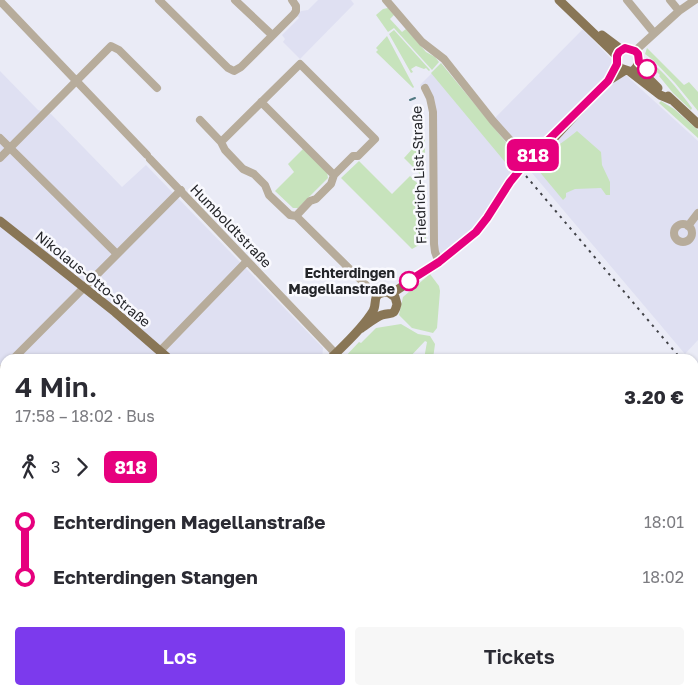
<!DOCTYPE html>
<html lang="de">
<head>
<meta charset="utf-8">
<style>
  body { margin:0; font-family:"Golos Text",sans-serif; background:#f7f7f7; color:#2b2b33; height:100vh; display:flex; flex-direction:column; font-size:19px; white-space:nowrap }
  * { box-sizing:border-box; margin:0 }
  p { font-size:16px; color:#7c7c81 }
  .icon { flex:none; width:28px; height:28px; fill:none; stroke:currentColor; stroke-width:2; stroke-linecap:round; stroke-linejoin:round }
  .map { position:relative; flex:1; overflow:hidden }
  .panel { position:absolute; left:0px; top:354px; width:699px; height:341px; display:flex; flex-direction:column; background:#fff; border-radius:15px 15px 0 0; box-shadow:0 1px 4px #0004 }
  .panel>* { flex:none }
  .badge { padding:0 10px; border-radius:8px; font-size:18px; line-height:32px }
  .map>.badge { position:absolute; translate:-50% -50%; box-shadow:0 0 0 2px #fff }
  .legs { display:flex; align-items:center; gap:8px; height:55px; padding:0 15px; font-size:16px }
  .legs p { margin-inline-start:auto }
  .summary { display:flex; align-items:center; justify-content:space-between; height:85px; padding:0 15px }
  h1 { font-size:28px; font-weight:600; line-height:38px }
  .button { display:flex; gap:10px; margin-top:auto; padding:10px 15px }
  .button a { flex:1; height:58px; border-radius:5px; background:#7c3aed; color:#fff; font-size:20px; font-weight:600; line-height:58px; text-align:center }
  .button a+a { background:#f7f7f7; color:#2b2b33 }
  ul { padding:0 15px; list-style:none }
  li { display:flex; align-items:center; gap:18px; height:55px; font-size:19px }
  li i { display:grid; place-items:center; width:8px; height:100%; margin:0 6px; background:currentColor }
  li i::after { content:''; width:12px; height:12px; margin:-6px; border:4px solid; border-radius:50%; background:#fff }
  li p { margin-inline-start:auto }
  li:first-child i { background:linear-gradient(#0000 50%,currentColor 0) }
  li:last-child i { background:linear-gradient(currentColor 50%,#0000 0) }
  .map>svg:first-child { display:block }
</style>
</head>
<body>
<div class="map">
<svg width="698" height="694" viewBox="0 0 698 694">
  <rect width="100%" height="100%" fill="#eaebf6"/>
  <path fill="#dfe0f2" d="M 318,0 L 351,0 L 354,4 L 300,59 L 283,42 L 285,39 L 282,35 L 299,18 L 297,15 L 301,11 L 308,10 Z
    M 583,29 L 630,79 L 698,141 L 698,340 L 685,354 L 521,160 L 472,230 L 443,252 L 432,258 L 430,108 L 420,85 L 441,64 L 490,123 Z
    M 0,71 L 38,110 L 51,114 L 122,187 L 146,165 L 323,348 L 322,359 L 5,359 L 5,476 L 0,474 Z"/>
  <path fill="#c7e3bc" d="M 388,8 L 394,15 L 390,19 L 402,32 L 406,29 L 426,52 L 435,57 L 439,62 L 432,70 L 394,28 L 388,32 L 376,15 L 383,9 Z
    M 394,30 L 430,70 L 429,71 L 426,68 L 424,69 L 416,66 L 411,69 L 413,72 L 411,73 L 389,34 Z
    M 387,36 L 414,87 L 413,88 L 376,52 L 378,50 L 376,48 Z
    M 647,48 L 684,85 L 689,82 L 698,92 L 698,111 L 675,83 L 653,60 L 645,54 Z
    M 647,59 C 661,68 683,95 692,108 L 691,110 L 673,93 L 659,76 L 660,75 L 646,61 Z
    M 441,63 L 518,157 L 510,168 L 431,73 Z
    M 661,101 L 674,109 L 698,130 L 698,138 L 659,103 Z
    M 577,131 L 601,152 L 602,165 L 610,182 L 610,195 L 606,195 L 601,188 L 575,189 L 566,193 L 566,197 L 563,200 L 533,164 C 547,152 563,143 577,131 Z
    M 425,135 L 425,179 L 404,158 Z
    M 303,149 L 327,172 L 328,178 L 298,208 L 293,208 L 275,191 L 294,172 L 288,164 Z
    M 359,161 L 392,194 L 410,176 L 426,192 L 426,241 L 412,249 L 341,178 Z
    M 430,274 L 439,286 L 440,291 L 437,328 L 433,333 L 412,328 L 399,315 L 403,297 Z
    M 401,324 L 418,334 L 430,336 L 435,344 L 433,359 L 424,359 L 427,342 L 425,341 L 408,359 L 343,359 L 359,342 L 361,343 L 376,328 Z
    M 694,649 L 698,654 L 698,694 L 610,694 L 614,690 L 694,690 Z"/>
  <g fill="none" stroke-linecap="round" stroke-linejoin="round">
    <path stroke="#527982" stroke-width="2" d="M 410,100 L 415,98
      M 400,359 L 404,355
      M 0,479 L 5,482
      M 479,690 L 485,694"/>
    <path stroke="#b7ac9b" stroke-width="8" d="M 159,0 L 228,68 L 234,71 L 241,67 L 294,14 L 296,11 L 296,6 L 292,0
      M 235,0 L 272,35
      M 386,0 L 422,42 L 444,59 L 493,121 L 528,160
      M 627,0 L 654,33
      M 670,0 L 679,11
      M 0,1 L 147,155
      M 635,51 L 679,11 L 695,0
      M 425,88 L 430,98 L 433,112 L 434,244 L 435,252 L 439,262
      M 261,102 L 334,175
      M 200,120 L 221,142 L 225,150 L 243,169 L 254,174 L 265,185 L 269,195 L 290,215 L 296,216 L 377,296
      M 0,138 L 117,254
      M 221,142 L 300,64 L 375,139 L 358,156 L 353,156 L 334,175 L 331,184 L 316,199 L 310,201 L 296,216
      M 0,158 L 111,46 L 119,50 L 157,88
      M 150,159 L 336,354
      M674 233a9 9 0 1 1 18 0a9 9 0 1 1-18 0Z
      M 688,226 L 698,213
      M 160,351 L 247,261
      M 13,359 L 181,190
      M 0,372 L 5,366"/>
    <path stroke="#897656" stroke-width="9" d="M 559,0 L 611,50 L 617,56 L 617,64 L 620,68 L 629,71 L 660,95 L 672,100
      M 602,35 L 622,50
      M 617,56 L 619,52 L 625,48 L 635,51 C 641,57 640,64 634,70
      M 637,67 L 658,88
      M 668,96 L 698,124
      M 572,118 L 608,81 L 624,71
      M 0,221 L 115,312 L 169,359
      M 391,294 L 439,262 L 476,232 L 487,218 L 516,173 L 534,154 L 553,139 L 576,114
      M 330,359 C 345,344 362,329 373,311 C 378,303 370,293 388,292 L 395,297 L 397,304 C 394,317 391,312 382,315 C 377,316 365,326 360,329"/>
    <path stroke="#404146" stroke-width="2" stroke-dasharray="2.5 5" stroke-linecap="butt" d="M 526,176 L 681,359
      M 694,373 L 698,378"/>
  </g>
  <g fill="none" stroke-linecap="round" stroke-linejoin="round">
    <g stroke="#fff" stroke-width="11">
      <path id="line-1" d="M 409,281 L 439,262 L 476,232 L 487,218 L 510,182 L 528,160 L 608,81 L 617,64 L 617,56 L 619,52 L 625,48 L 635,51 L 638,54 L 639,62 L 647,69"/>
    </g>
    <use href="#line-1" stroke="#e6007e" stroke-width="8"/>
  </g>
  <g fill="#fff" stroke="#e6007e" stroke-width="2.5">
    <circle cx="647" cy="69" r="9"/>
    <circle cx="409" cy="281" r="9"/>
  </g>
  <g text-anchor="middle" stroke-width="5" stroke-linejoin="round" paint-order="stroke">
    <g font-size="14" fill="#242529" stroke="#f9f9fe">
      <text transform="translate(419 175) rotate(-92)" y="5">Friedrich-List-Straße</text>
      <text transform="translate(231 226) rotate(46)" y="5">Humboldtstraße</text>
      <text transform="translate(93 279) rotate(39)" y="5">Nikolaus-Otto-Straße</text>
    </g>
    <g font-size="14" font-weight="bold" fill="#242529" stroke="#f9f9fe" text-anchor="end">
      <text x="395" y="278">Echterdingen<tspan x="395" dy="16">Magellanstraße</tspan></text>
    </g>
  </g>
</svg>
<b class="badge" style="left:533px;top:155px;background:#e6007e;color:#fff">818</b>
<section class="panel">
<div class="summary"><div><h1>4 Min.</h1><p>17:58 – 18:02 · Bus</p></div><b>3.20 €</b></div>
<div class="legs"><svg class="icon" aria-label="walk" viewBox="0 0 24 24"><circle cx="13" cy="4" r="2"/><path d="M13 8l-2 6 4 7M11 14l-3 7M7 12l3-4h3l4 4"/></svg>3<svg class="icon" aria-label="forward" viewBox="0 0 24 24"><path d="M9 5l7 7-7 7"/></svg><b class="badge" style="background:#e6007e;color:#fff">818</b></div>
<ul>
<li><i style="color:#e6007e"></i><b>Echterdingen Magellanstraße</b><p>18:01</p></li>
<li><i style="color:#e6007e"></i><b>Echterdingen Stangen</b><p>18:02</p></li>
</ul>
<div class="button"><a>Los</a><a>Tickets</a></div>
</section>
</div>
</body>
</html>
